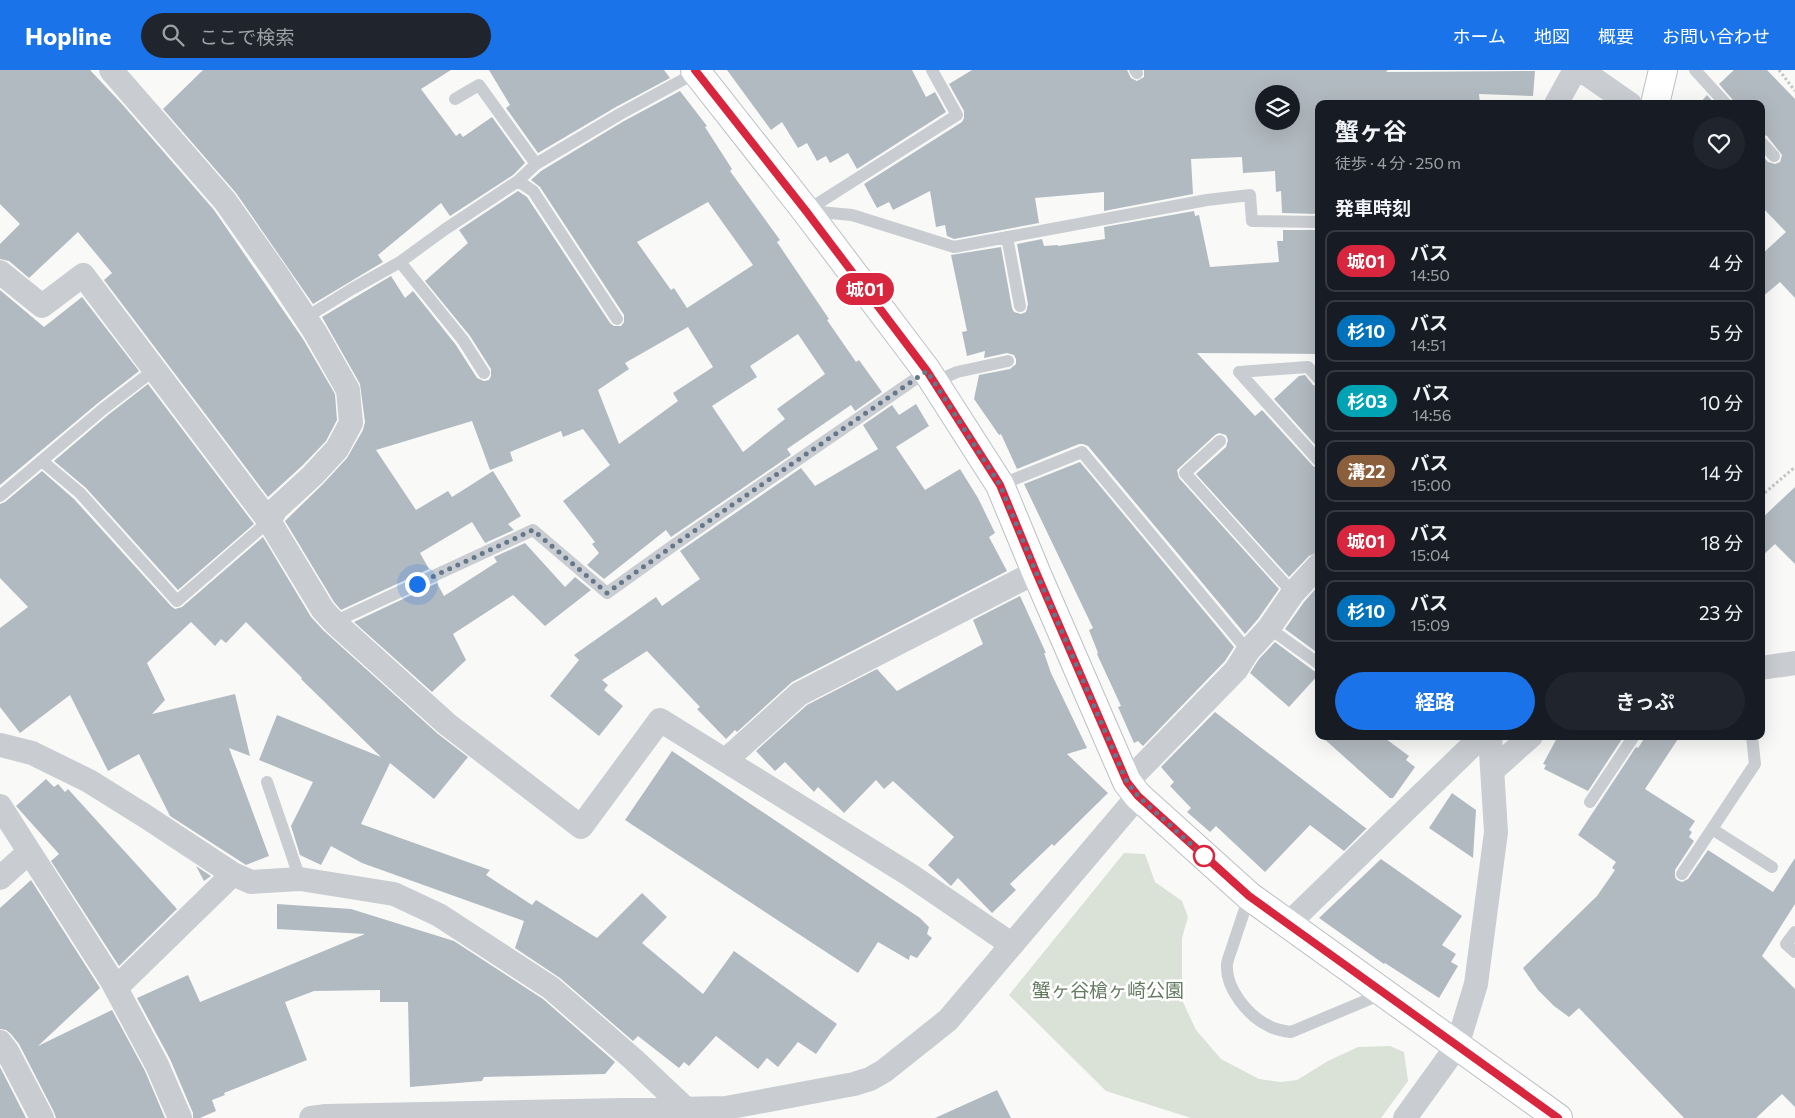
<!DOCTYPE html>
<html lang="ja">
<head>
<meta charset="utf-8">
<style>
  body { margin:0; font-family:Commissioner,"Noto Sans JP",sans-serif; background:#20242c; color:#f1f3f6; height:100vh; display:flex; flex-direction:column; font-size:19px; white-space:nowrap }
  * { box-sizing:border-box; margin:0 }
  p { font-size:16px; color:#9ea1a6 }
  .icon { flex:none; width:28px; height:28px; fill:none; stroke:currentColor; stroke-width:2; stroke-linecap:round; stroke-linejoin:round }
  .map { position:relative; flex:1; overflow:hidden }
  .panel { position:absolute; left:1315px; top:30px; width:450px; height:640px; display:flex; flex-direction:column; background:#171b24; border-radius:10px; box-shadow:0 5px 20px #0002 }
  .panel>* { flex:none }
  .badge { padding:0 10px; border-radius:16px; font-size:18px; line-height:32px }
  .tools { position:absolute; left:1255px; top:15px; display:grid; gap:10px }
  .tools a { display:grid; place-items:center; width:45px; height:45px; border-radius:50%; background:#171b24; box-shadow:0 5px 20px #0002; font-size:25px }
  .you { position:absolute; width:25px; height:25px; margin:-12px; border:4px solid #fff; border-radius:50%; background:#1a73e8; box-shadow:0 0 0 8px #1a73e833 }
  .map>.badge { position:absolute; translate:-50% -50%; box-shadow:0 0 0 2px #fff }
  h2 { padding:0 20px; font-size:19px; line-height:45px }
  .round { display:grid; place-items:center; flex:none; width:52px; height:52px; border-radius:26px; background:#20242c }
  .head { display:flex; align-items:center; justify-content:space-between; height:85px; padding:0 20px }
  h1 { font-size:24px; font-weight:700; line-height:38px }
  .button { display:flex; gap:10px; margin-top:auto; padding:10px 20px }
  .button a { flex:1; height:58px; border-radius:30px; background:#1a73e8; color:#fff; font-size:20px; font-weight:700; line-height:58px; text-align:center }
  .button a+a { background:#20242c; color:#f1f3f6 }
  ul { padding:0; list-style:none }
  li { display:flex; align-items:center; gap:15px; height:62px; margin:0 10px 8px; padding:0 10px; border:2px solid #363941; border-radius:10px }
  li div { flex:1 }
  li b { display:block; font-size:19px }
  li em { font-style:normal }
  li .badge { min-width:55px; font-weight:700; text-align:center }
  header { display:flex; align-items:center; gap:30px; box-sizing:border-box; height:70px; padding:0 25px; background:#1a73e8; color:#fff }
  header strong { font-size:24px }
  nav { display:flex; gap:28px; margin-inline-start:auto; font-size:18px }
  .search { width:350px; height:45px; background:#20242c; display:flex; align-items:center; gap:12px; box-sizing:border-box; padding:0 18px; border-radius:28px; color:#9ea1a6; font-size:19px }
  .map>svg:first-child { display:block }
</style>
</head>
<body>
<header>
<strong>Hopline</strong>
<div class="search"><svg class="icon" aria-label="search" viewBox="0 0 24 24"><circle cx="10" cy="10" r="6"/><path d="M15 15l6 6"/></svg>ここで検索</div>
<nav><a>ホーム</a><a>地図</a><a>概要</a><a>お問い合わせ</a></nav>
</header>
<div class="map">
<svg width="1795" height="1048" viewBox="0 0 1795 1048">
  <rect width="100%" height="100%" fill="#f9faf7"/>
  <path fill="#dae2d7" d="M 1124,783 L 1145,784 L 1155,812 L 1182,831 L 1188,847 L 1182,868 L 1182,930 L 1196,960 L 1221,989 L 1259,1009 L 1281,1012 L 1297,1010 L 1328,991 L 1358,977 L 1390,976 L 1404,982 L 1408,1011 L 1381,1048 L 1191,1048 L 1106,1021 L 1009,925 Z"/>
  <path fill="#b2bac1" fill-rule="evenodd" d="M 0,0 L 90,0 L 122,34 L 214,140 L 303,269 L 335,324 L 337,350 L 326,371 L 303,395 L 268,427 L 104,210 L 112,203 L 78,162 L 29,208 L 9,191 L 0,189 L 0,174 L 20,154 L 0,134 Z
    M 203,0 L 451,0 L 421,19 L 456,66 L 460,63 L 463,67 L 492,47 L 525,93 L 513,105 L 450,146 L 441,133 L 378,185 L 383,192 L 313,234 L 236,123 L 163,39 Z
    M 489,0 L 664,0 L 670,8 L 616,37 L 538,83 L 506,38 L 510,35 Z
    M 727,0 L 912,0 L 926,27 L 935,22 L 946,42 L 857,99 L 848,83 L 830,93 L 826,86 L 817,91 L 807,73 L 798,78 L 782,52 L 771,60 Z
    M 972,0 L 1127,0 L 1131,8 L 1137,11 L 1144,7 L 1144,0 L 1388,0 L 1386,2 L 1535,1 L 1533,26 L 1479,24 L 1480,34 L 1319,34 L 1319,144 L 1282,143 L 1281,121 L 1276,122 L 1275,101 L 1243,103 L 1242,87 L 1191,89 L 1193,124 L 1104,141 L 1104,122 L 1035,128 L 1039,153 L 954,169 L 947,166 L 945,155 L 936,157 L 930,121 L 893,140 L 889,132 L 877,138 L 864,114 L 962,52 L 964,48 L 964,41 L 949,14 ZM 1264,24 L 1291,24 L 1291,51 L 1264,51 Z
    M 1734,0 L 1767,0 L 1795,29 L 1795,228 L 1780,212 L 1761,228 L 1761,185 L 1786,162 L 1761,136 L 1761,84 L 1768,92 L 1775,94 L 1780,92 L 1782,85 L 1767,66 L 1761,64 L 1761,34 L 1734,34 L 1732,29 L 1719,14 Z
    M 680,21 L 707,56 L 705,57 L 732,99 L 730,101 L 780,170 L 777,172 L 829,249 L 827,250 L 856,292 L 859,290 L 882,322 L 855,341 L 851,335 L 787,379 L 791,385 L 671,467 L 666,460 L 604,509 L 587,495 L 599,483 L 592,474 L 595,472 L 563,431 L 610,395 L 583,359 L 563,367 L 561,361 L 510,382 L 513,391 L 490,400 L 472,351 L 376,380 L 416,440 L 448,421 L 452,427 L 493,401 L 521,446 L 508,454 L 514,460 L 485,473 L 472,452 L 420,483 L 429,499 L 341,540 L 334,532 L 285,451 L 323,414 L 347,388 L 363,360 L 365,352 L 360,314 L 322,247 L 391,206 L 405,228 L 413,221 L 456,275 L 477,308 L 484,311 L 489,310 L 491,306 L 491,299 L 470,266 L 425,211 L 468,173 L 459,160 L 518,121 L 527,127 L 610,253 L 614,256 L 621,256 L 624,252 L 624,245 L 540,117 L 531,110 L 541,101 L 624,51 ZM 708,132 L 753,195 L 687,238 L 674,218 L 671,220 L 637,172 ZM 688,257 L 713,297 L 673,323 L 678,331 L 619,374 L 598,320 L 629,299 L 625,293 ZM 798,264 L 825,304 L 777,339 L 785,349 L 743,382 L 712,336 L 757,307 L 750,296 Z
    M 1707,25 L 1715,34 L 1699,34 Z
    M 1194,141 L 1195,146 L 1199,145 L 1210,197 L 1279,192 L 1277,171 L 1283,171 L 1283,160 L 1319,160 L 1319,284 L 1197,283 L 1255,346 L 1262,340 L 1313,396 L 1319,399 L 1319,482 L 1309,486 L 1289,507 L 1196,404 L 1226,377 L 1228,370 L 1226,365 L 1219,363 L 1215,365 L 1177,400 L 1179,408 L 1279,519 L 1258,549 L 1245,564 L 1088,376 L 1083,374 L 1079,374 L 1017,399 L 1001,364 L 999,365 L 974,329 L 979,305 L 1010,299 L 1016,294 L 1016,289 L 1014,285 L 1007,283 L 984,288 L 985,281 L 967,286 L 962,262 L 967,261 L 951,185 L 1001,177 L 1012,238 L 1014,242 L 1021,244 L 1026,242 L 1028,234 L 1017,174 L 1042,169 L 1044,176 L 1058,175 L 1058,176 L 1105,169 L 1104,157 Z
    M 0,220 L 44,257 L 82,227 L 139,301 L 98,333 L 0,415 Z
    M 1305,305 L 1313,315 L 1319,317 L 1319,379 L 1274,329 L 1299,306 Z
    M 148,314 L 254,454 L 178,520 L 86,418 L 54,391 L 108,345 Z
    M 916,334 L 929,356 L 896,377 L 925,420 L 960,399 L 978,428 L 995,463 L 989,467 L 1007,501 L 792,612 L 737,662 L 735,660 L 726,669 L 697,639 L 700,637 L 647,581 L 602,610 L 608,615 L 604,620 L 623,636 L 599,666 L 550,626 L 579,590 L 574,585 L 656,527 L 662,536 L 700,509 L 680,481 L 801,398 L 815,416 L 878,379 L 863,355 L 892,335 L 899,345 Z
    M 1080,392 L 1234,577 L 1225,591 L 1143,676 L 1138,671 L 1134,673 L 1118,637 L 1121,636 L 1097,584 L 1098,583 L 1089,560 L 1093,558 L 1024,414 Z
    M 42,401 L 74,429 L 171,536 L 175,539 L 182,537 L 263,467 L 311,547 L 324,561 L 438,664 L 468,687 L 434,729 L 390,693 L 361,754 L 490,800 L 486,805 L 532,835 L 536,830 L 597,868 L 642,823 L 667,847 L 642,873 L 703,924 L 734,881 L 837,954 L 816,984 L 798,972 L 778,997 L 767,988 L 758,999 L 716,966 L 689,996 L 684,992 L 679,998 L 638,966 L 633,971 L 560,908 L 515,878 L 524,851 L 362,793 L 331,776 L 321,795 L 300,785 L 291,756 L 313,712 L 259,690 L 277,645 L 381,687 L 301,609 L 302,608 L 246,552 L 226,573 L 221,569 L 215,576 L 191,552 L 147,593 L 165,630 L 152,644 L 235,624 L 250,686 L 229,678 L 269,786 L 246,795 L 170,746 L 139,684 L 108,701 L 70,625 L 20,663 L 0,637 L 0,558 L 28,537 L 0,508 L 0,434 L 5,432 Z
    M 1795,417 L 1795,494 L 1775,474 L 1761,487 L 1761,449 Z
    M 525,473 L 565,517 L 575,507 L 591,520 L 545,556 L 513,525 L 453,564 L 466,590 L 432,622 L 354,552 L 437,513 L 444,526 L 497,492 L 494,487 Z
    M 1319,515 L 1319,584 L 1285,559 L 1304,532 Z
    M 1020,526 L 1046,583 L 1044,583 L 1051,603 L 1087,678 L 1067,684 L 1108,723 L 1054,776 L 1052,774 L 1010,814 L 1016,820 L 992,843 L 958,808 L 951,816 L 928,795 L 954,767 L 893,711 L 884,719 L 876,710 L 844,743 L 818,717 L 814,722 L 785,692 L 775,701 L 756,681 L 807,635 L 877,599 L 897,621 L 983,574 L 973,550 Z
    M 1275,572 L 1314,601 L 1319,602 L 1319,604 L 1289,637 L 1250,603 L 1259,589 Z
    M 1215,642 L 1367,759 L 1366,759 L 1344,781 L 1310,755 L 1265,802 L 1218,758 L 1216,756 L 1210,762 L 1187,742 L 1191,738 L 1170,716 L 1174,712 L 1161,697 Z
    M 1321,666 L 1382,666 L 1409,686 L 1406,690 L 1415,697 L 1393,728 L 1390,728 Z
    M 1558,666 L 1616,666 L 1622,669 L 1588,721 L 1544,699 L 1546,695 L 1543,694 Z
    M 1646,666 L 1680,666 L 1645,719 L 1695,751 L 1689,760 L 1692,762 L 1689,767 L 1694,771 L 1675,800 L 1675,807 L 1677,810 L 1682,812 L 1688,809 L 1708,780 L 1773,822 L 1795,788 L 1795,834 L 1762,886 L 1795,919 L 1795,1037 L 1782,1024 L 1756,1048 L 1684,1048 L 1579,938 L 1569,947 L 1554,936 L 1538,920 L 1523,898 L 1597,826 L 1615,800 L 1612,798 L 1616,792 L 1578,765 L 1636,677 L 1638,678 Z
    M 672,681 L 920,848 L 929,857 L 927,864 L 932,868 L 917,888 L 910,885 L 909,890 L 878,872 L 858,903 L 625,750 Z
    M 46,709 L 54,717 L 58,714 L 65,722 L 68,719 L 177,839 L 119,896 L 51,791 L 59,784 L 16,736 Z
    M 1452,723 L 1476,740 L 1473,788 L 1429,758 Z
    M 1381,789 L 1462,846 L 1442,875 L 1456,884 L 1451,892 L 1458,896 L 1439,928 L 1385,893 L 1384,894 L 1319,848 Z
    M 196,796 L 211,806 L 204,811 Z
    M 31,810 L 100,918 L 38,976 L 112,940 L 145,1001 L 165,1048 L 56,1048 L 54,1042 L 19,974 L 10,963 L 6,960 L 0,959 L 0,838 Z
    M 277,834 L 351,839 L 454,871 L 543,929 L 615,992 L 605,1004 L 484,1007 L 482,1011 L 410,1017 L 408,932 L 380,932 L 380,920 L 314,921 L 285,932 L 307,990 L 224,1023 L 225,1025 L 212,1030 L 216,1041 L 200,1048 L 193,1048 L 193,1043 L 170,989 L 137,928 L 188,905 L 200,932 L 365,864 L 277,859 Z
    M 0,997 L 26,1048 L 0,1048 Z
    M 997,1020 L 1011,1048 L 935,1048 Z"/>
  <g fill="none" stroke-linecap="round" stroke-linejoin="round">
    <g stroke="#bbc0c5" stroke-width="30">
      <path id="secondary" d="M 695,0 L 806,141 L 927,301 L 1000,415 L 1036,502 L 1127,712 L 1138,726 L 1249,826 L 1558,1048
        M 1655,34 L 1663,0"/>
    </g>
    <path stroke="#c2c4c7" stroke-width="3" stroke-dasharray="2.5 2.5" stroke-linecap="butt" d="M 1779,0 L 1795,21
      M 1761,426 L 1795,397"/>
    <path stroke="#c9cdd1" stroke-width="12" d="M 1135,0 L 1137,3
      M 1695,0 L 1726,34
      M 455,29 L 479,15 L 536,94
      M 1761,72 L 1774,86
      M 518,111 L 533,121 L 617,249
      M 806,141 L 957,45 L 932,0
      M 808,141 L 852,145 L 954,177 L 1207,130 L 1250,125 L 1252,151 L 1319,152
      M 1007,167 L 1020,236
      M 400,192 L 463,270 L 484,303
      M 305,248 L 352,219 L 400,192 L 444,160 L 518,111 L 536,94 L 620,44 L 697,2
      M 1319,309 L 1308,297 L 1239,302 L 1319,391
      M 934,312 L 957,302 L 1008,291
      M 1220,371 L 1185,403 L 1293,523
      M 42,391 L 80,423 L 177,531 L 269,451
      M 1000,415 L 1082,382 L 1248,581
      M 0,426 L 103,339 L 154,300
      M 334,552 L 533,460 L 607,523 L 674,475 L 927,301
      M 1269,558 L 1319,594
      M 267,712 L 300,809
      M 1590,732 L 1634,666
      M 1712,759 L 1772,797
      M 1682,804 L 1755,694 L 1752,666
      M 1249,826 C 1244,843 1238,859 1233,875 C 1231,881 1228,888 1227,894 C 1225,918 1248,946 1269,956 C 1276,960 1283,961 1291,962 L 1384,923
      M 1795,862 L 1786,874 L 1795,882"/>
    <path stroke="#c9cdd1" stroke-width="24" d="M 111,0 L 225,131 L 278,206 L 315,262 L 348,320 L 351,353 L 337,379 L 313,405 L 276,439 L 269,451
      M 1581,0 L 1630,34
      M 1556,34 L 1575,0
      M 0,202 L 42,236 L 83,205 L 269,451 L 323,540 L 334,552 L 447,654 L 581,757 L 660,650 L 910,805 L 1011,874
      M 1761,598 L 1795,593
      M 0,675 L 32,683 L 89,711 L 145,746 L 233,804 L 251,812 L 300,809 L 394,824 L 439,845 L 551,918 L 633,989 L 687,1040
      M 726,690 L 799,624 L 1036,502
      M 1493,700 L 1531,666
      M 1127,712 L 1236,600 L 1248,581 L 1269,558 L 1293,523 L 1319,495
      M 0,736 L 112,911 L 157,995 L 180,1048
      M 0,808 L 29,782
      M 1287,855 L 1482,666
      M 116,918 L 233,804
      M 0,972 L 7,981 L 42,1048
      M 311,1048 L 326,1046 L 726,1038 L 854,1014 L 870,1009 L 884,1001 L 948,950 L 1138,726
      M 1405,1048 L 1457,976 L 1476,914 L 1496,762 L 1490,666"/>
    <use href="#secondary" stroke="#fff" stroke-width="28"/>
  </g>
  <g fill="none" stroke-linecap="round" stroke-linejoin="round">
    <g stroke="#fff" stroke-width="11">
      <path id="line" d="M 695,0 L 806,141 L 927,301 L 1000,415 L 1036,502 L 1127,712 L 1138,726 L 1249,826 L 1558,1048"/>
    </g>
    <use href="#line" stroke="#d7263d" stroke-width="8"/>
    <path stroke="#65778b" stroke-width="5" stroke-dasharray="0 9" d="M 417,514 L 533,460 L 607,523 L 674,475 L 927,301 L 1000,415 L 1036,502 L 1127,712 L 1138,726 L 1207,789 L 1204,786"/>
  </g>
  <circle fill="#fff" stroke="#d7263d" stroke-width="2.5" cx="1204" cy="786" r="10"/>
  <g text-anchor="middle" stroke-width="5" stroke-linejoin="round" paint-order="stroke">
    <g font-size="19" fill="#657b61" stroke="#fff">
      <text x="1108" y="927">蟹ヶ谷槍ヶ崎公園</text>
    </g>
  </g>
</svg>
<div class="tools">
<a><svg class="icon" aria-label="layers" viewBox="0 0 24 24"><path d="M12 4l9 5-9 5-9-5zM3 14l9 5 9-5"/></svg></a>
</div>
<div class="you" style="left:417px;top:514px"></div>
<b class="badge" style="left:865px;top:219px;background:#d7263d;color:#fff">城01</b>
<section class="panel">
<div class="head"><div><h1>蟹ヶ谷</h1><p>徒歩 · 4 分 · 250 m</p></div><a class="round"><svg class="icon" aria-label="heart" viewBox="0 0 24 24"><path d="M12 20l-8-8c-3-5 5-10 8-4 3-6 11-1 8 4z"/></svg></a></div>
<h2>発車時刻</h2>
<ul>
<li><span class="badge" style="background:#d7263d;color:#fff">城01</span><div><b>バス</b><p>14:50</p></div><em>4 分</em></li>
<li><span class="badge" style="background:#0072bc;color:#fff">杉10</span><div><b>バス</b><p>14:51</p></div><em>5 分</em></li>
<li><span class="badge" style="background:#00a3b4;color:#fff">杉03</span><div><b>バス</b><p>14:56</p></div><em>10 分</em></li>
<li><span class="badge" style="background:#8b5e3c;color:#fff">溝22</span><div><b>バス</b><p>15:00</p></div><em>14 分</em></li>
<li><span class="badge" style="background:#d7263d;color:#fff">城01</span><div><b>バス</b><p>15:04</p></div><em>18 分</em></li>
<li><span class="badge" style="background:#0072bc;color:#fff">杉10</span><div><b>バス</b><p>15:09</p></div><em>23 分</em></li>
</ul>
<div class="button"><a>経路</a><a>きっぷ</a></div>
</section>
</div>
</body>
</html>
